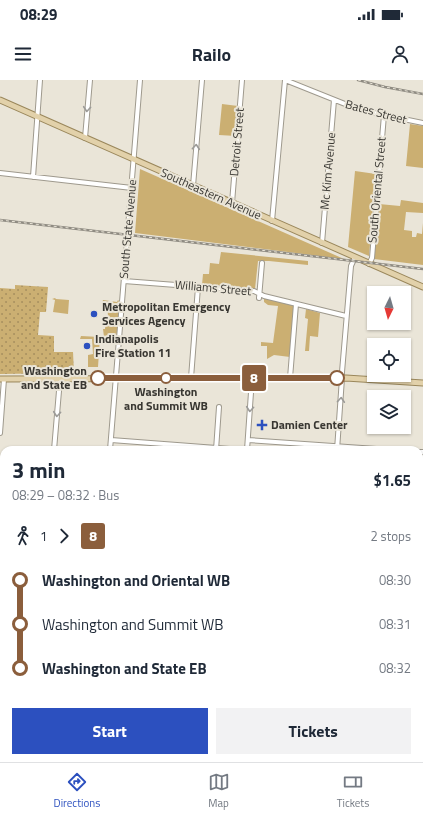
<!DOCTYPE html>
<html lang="en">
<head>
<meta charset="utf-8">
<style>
  body { margin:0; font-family:"Titillium Web",sans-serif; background:#f2f2f3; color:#1f2937; height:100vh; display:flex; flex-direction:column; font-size:15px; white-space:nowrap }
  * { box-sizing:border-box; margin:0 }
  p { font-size:13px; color:#747a83 }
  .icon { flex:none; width:22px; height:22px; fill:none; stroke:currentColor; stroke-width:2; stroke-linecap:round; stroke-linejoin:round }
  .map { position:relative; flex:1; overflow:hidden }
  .drawer { position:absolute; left:0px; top:366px; width:423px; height:316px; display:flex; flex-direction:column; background:#fff; border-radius:12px 12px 0 0; box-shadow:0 1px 3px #0004 }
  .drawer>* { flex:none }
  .badge { padding:0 8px; border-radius:3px; font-size:14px; line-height:26px }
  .needle { width:26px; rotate:185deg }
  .tools { position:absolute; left:367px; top:206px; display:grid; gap:8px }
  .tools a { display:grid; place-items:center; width:44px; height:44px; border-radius:0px; background:#fff; box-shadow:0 1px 3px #0004; font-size:20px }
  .map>.badge { position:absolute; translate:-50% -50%; box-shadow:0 0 0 2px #fff }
  .legs { display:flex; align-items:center; gap:6px; height:44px; padding:0 12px; font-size:13px }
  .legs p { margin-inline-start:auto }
  .headline { display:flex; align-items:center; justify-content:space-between; height:68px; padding:0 12px }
  h1 { font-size:22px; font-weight:700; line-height:30px }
  .primary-button { display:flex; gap:8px; margin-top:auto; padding:8px 12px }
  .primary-button a { flex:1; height:46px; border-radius:0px; background:#2c50bf; color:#fff; font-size:16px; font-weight:700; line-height:46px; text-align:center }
  .primary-button a+a { background:#f2f2f3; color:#1f2937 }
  ul { padding:0 12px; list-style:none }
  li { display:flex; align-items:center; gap:14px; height:44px; font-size:15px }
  li i { display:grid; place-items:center; width:6px; height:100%; margin:0 5px; background:currentColor }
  li i::after { content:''; width:10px; height:10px; margin:-5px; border:3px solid; border-radius:50%; background:#fff }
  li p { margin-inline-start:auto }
  li:first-child i { background:linear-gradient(#0000 50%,currentColor 0) }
  li:last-child i { background:linear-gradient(currentColor 50%,#0000 0) }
  .status { display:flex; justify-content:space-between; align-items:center; height:28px; padding:0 20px; background:#fff; direction:ltr }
  .status svg { height:11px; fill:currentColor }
  header { display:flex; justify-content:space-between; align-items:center; height:52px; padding:0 12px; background:#fff; font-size:18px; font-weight:700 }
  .dock { display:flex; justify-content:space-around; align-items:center; height:56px; border-top:1px solid #e0e1e3; background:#fff; font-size:11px; color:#747a83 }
  .dock a { display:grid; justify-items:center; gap:2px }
  .dock .active { color:#2c50bf }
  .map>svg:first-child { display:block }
</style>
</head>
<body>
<div class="status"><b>08:29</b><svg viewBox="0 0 49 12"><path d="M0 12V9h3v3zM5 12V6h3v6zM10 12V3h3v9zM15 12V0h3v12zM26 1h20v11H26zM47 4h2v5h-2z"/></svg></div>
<header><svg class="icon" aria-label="menu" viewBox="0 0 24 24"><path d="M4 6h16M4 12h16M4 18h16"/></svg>Railo<svg class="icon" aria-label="person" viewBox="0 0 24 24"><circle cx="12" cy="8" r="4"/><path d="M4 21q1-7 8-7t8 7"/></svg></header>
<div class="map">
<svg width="423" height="682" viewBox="0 0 423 682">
  <defs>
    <pattern id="park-dots" width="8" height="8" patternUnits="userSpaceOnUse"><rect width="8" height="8" fill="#cbaf72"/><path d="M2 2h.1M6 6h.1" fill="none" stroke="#a68f5e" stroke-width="1.8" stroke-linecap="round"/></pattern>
  </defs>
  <rect width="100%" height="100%" fill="#eae5d8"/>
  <path fill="#cbaf72" d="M 222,24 L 238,26 L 236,56 L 219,55 Z
    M 410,44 L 423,46 L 423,88 L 406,86 Z
    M 140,89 L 344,179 L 135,153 Z
    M 355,91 L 376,94 L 369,176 L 348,167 Z
    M 401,120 L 423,123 L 423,133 L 406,132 L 404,150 L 412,151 L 412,157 L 416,157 L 417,153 L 422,154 L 423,143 L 423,185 L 374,179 L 379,124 L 400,126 Z
    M 221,172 L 308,181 L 308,185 L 269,181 L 258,181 L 255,209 L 202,205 L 203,194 L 209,194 L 210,183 L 219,184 Z
    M 55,218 L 56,219 L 69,220 L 68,234 L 53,232 L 55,220 L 52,219 Z
    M 264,218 L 294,226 L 290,277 L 274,275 L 267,279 L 267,266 L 261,266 L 261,262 L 273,263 L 278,226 L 268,225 L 264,222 Z
    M 103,220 L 117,222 L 118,220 L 120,222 L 117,252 L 116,257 L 104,257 L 103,249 L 105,249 L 106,241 L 108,236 L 107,223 L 102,223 Z
    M 306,229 L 320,233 L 318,257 L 310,256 L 309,271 L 305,271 L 308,239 L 305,238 Z
    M 81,256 L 100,257 L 98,287 L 88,287 L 88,275 L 93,274 L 92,259 L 80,259 Z"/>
  <path fill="url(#park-dots)" d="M 15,205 L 48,207 L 46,232 L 40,232 L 38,255 L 54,256 L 54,272 L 73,272 L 74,293 L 0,294 L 0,208 L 15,209 Z
    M 419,518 L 423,518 L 423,572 L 419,572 Z"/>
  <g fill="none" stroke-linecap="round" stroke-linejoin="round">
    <g stroke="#9e998d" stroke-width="6">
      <path id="minor" d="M 285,0 L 360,30 L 423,43
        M 85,58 L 90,0
        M 0,93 L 132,108
        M 33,97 L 40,0
        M 193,106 L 202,0
        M 232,123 L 242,0
        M 272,141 L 285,0
        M 322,163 L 334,20
        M 369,184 L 372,178 L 384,35
        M 124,201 L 254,211 L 264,216 L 346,236
        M 259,218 L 262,183
        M 191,298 L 198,207
        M 290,298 L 296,224
        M 0,353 L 4,299
        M 111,360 L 243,370
        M 248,360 L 391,370
        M 54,370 L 60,299
        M 110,370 L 140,0
        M 216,370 L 219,327
        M 247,370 L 252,298
        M 337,370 L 342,298 L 342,292 L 351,186 L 355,177
        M 419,372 L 423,372
        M 0,389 L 4,389
        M 419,463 L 423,463
        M 0,487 L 4,487
        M 419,515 L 423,515
        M 0,571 L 4,572
        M 419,639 L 423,640
        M 0,647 L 4,648
        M 221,681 L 239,682
        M 31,682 L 31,678
        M 83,682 L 84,678
        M 312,682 L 312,678
        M 398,682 L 398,678"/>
    </g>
    <g stroke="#9a875b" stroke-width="7">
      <path id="major" d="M 0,20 L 423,207
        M 0,299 L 346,298 L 423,303
        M 0,526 L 4,526
        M 419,578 L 423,579"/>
    </g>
    <use href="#minor" stroke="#fff" stroke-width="4"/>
    <use href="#major" stroke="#e2d1aa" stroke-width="5"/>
    <g stroke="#8f8b82" stroke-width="2.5">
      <path id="rail" d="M 358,0 L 385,7 L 423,14
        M 0,140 L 423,189"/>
    </g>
    <use href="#rail" stroke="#eae5d8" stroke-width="1" stroke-dasharray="3" stroke-linecap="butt"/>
  </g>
  <defs><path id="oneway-chevron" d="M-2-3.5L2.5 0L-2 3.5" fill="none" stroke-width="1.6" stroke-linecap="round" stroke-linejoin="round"/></defs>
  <g stroke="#9c9b98">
    <use href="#oneway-chevron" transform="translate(87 29) rotate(95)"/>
    <use href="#oneway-chevron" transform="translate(196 67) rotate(-85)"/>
    <use href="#oneway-chevron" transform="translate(341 320) rotate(-86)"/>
    <use href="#oneway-chevron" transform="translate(250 329) rotate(95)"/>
    <use href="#oneway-chevron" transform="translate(57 334) rotate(95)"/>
  </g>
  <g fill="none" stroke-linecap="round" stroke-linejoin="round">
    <g stroke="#fff" stroke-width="9">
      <path id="line-1" d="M 98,298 L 337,298"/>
    </g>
    <use href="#line-1" stroke="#8b5e3c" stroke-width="6"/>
  </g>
  <g fill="#2c50bf" stroke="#eae5d8" stroke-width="1.5">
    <circle cx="94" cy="234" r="4"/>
    <circle cx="87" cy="266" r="4"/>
    <path d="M260 339h4v4h4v4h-4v4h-4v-4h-4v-4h4z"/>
  </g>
  <g fill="#fff" stroke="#8b5e3c" stroke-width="2">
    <circle cx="98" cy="298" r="7"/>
    <circle cx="166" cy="298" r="5"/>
    <circle cx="337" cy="298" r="7"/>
  </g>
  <g text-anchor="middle" stroke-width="4" stroke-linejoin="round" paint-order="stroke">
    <g font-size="12" fill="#393732" stroke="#eae5d8">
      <text transform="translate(376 32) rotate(15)" y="4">Bates Street</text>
      <text transform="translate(237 62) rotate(-85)" y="4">Detroit Street</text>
      <text transform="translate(328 91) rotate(-85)" y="4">Mc Kim Avenue</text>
      <text transform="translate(377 110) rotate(-85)" y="4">South Oriental Street</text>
      <text transform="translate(211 114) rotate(24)" y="4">Southeastern Avenue</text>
      <text transform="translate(128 149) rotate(-85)" y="4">South State Avenue</text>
      <text transform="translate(213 208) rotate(5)" y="4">Williams Street</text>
    </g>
    <g font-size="12" font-weight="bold" fill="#393732" stroke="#eae5d8" text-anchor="start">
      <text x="102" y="231">Metropolitan Emergency<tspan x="102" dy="14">Services Agency</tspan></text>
      <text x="95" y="263">Indianapolis<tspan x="95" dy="14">Fire Station 11</tspan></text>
      <text x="271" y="349">Damien Center</text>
    </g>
    <g font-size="12" font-weight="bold" fill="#393732" stroke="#eae5d8" text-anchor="end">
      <text x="87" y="295">Washington<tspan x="87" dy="14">and State EB</tspan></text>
      <text x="166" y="316" text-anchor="middle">Washington<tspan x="166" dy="14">and Summit WB</tspan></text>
    </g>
  </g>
</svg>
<div class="tools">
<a><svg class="needle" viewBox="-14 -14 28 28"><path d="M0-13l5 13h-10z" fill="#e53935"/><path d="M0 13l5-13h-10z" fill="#747a83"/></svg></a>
<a><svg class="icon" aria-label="locate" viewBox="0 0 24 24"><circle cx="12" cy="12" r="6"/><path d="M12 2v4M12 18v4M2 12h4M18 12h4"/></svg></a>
<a><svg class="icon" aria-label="layers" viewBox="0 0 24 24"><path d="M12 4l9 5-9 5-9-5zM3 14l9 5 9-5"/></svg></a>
</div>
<b class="badge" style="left:254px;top:298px;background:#8b5e3c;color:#fff">8</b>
<section class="drawer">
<div class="headline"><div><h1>3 min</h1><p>08:29 – 08:32 · Bus</p></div><b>$1.65</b></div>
<div class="legs"><svg class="icon" aria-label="walk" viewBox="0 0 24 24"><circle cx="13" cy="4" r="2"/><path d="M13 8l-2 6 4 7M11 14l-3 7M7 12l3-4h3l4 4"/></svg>1<svg class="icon" aria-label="forward" viewBox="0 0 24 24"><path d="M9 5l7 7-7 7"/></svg><b class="badge" style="background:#8b5e3c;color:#fff">8</b><p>2 stops</p></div>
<ul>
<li><i style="color:#8b5e3c"></i><b>Washington and Oriental WB</b><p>08:30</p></li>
<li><i style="color:#8b5e3c"></i><span>Washington and Summit WB</span><p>08:31</p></li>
<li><i style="color:#8b5e3c"></i><b>Washington and State EB</b><p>08:32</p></li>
</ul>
<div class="primary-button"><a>Start</a><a>Tickets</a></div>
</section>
</div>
<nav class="dock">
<a class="active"><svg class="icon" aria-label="directions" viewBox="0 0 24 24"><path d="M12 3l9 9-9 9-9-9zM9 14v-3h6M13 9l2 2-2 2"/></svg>Directions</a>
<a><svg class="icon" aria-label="map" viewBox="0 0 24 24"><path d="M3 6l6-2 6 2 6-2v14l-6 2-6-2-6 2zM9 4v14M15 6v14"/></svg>Map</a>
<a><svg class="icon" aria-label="tickets" viewBox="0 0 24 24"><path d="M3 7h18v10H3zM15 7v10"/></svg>Tickets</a>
</nav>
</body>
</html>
